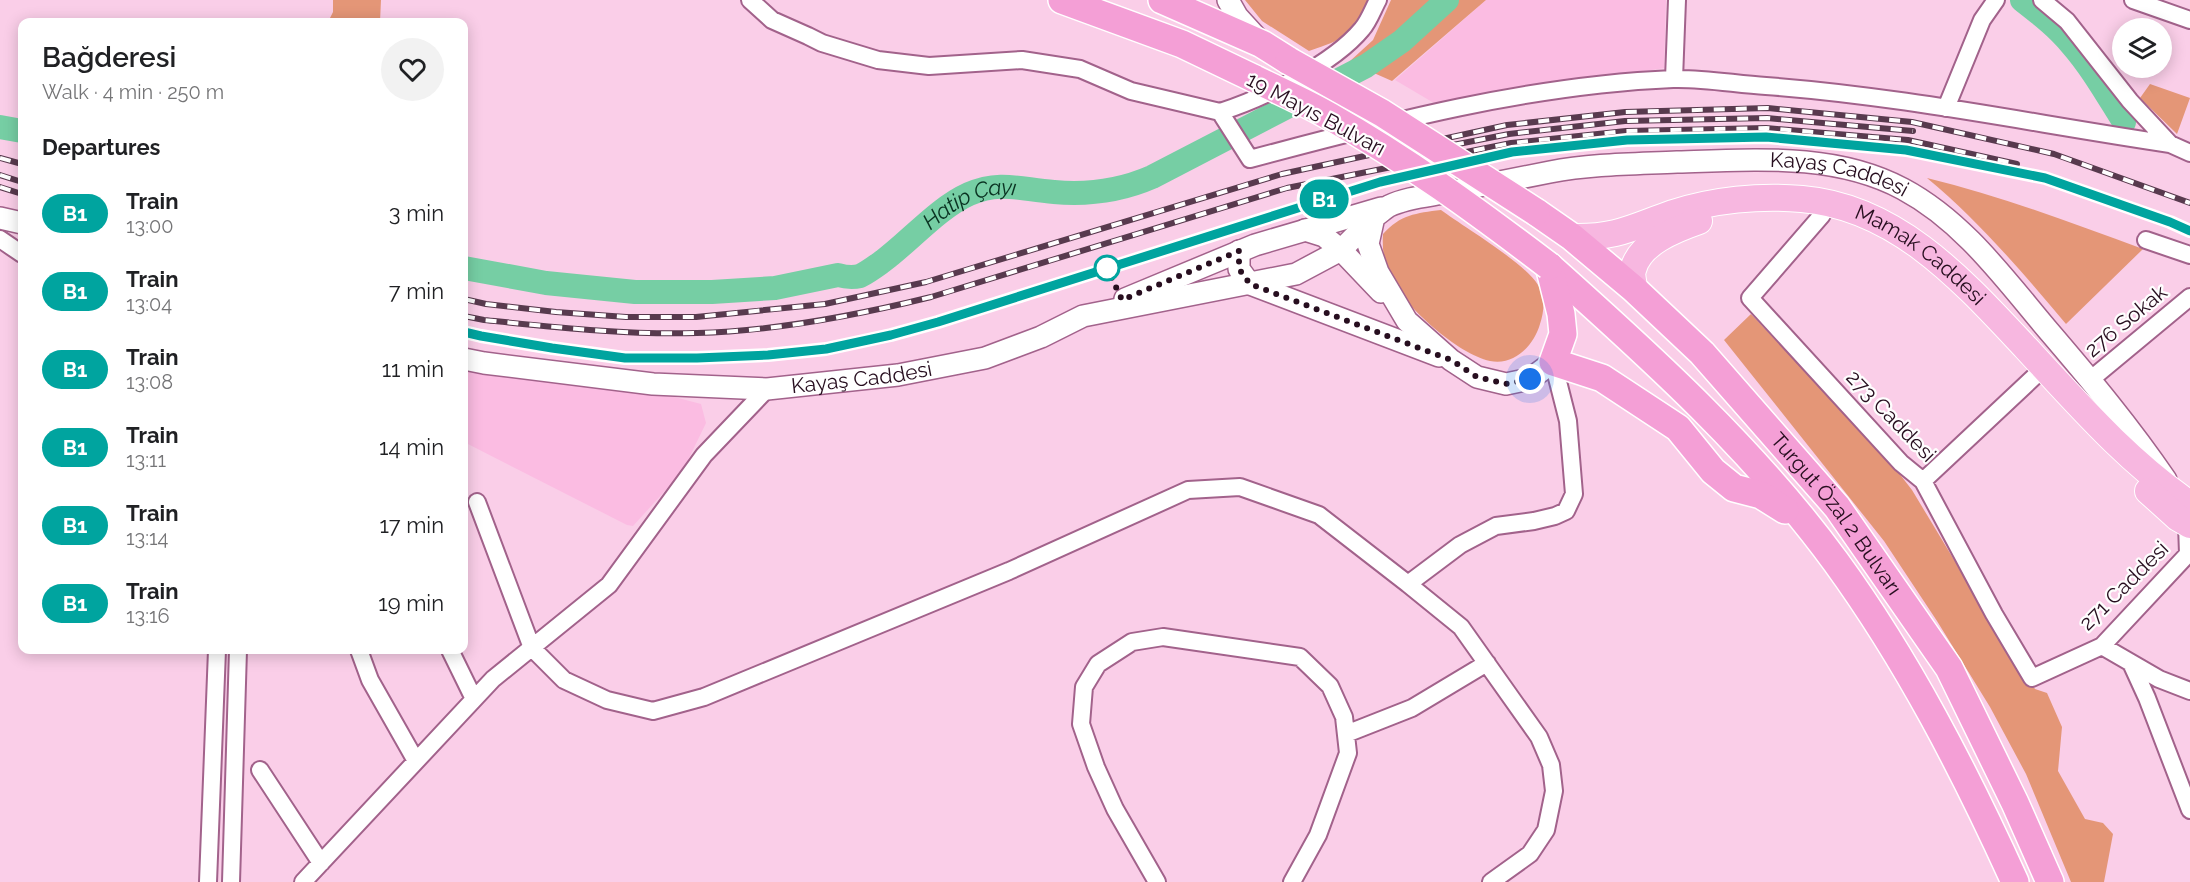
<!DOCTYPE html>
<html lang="en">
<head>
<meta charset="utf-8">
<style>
  body { margin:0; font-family:Raleway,sans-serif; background:#f2f2f2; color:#202124; height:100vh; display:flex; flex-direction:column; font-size:22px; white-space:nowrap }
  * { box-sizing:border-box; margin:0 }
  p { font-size:20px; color:#757577 }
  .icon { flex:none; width:33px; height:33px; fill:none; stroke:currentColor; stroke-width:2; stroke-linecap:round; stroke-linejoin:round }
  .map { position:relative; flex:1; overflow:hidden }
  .side { position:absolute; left:18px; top:18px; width:450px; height:636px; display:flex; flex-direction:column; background:#fff; border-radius:12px; box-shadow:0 3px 15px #0003 }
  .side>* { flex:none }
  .badge { padding:0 12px; border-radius:20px; font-size:21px; line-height:39px }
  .buttons { position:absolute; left:2112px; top:18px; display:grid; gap:12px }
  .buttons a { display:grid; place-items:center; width:60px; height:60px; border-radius:50%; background:#fff; box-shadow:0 3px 15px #0003; font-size:30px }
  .you { position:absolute; width:30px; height:30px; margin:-15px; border:4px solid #fff; border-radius:50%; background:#1a73e8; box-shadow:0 0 0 9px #1a73e833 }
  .map>.badge { position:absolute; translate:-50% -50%; box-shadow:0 0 0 3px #fff }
  h2 { padding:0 24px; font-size:22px; line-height:54px }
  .round { display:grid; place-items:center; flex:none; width:63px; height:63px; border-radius:32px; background:#f2f2f2 }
  .head { display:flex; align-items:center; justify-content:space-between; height:102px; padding:0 24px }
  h1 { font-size:28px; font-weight:600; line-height:45px }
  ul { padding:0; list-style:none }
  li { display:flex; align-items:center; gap:18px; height:78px; padding:0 24px }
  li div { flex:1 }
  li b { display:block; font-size:22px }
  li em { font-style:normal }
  li .badge { min-width:66px; font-weight:700; text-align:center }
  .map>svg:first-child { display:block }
</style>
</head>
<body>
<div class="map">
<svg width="2190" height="882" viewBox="0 0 2190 882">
  <rect width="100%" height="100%" fill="#facee8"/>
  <path fill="#fbbce2" d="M 1486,0 L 1666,0 L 1664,68 L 1439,106 L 1395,80 Z
    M 464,369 L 648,390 L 701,404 L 706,423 L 688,460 L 673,482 L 633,526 L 627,525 L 464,442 Z"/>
  <path fill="#e49677" d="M 333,0 L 381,0 L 380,22 L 328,22 L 333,12 Z
    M 1245,0 L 1368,0 C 1353,35 1345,39 1309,51 L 1262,21 Z
    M 1391,0 L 1486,0 L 1392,81 L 1349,62 L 1373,40 Z
    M 2150,84 L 2190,98 L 2177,134 L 2140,98 Z
    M 1927,178 C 2001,196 2072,223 2143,249 L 2066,324 C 2023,273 1979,221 1927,178 Z
    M 1441,210 C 1464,227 1525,263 1538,285 C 1546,297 1544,311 1540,324 C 1534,345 1515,366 1490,361 C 1458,354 1405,307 1391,278 C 1384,264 1382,250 1383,234 C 1400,215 1416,213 1441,210 Z
    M 1751,314 L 1888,459 L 1912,490 L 1962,573 L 1992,629 L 2035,689 L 2047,693 L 2062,727 L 2058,771 L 2085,819 L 2103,823 L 2113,834 L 2104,882 L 2071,882 L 2026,774 L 1990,707 L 1937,621 L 1884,541 L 1724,340 Z"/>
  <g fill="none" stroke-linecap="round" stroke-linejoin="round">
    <g stroke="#76cea4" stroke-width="24">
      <path d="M 2022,0 C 2040,14 2057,27 2071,44 C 2092,68 2107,95 2124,122"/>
      <path d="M 0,127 L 22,131"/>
      <path id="s1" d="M 464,268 L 546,283 L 635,292 L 712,292 L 775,288 L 838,275 C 845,277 852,278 860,276 C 868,272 876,266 883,261 C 911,240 938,208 969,194 C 1001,180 1022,190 1054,192 C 1088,195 1120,191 1152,177 L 1366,66 L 1402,41 L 1447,0"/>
    </g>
    <g stroke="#a2628b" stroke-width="20">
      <path id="minor" d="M 750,0 L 772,20 L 808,36 L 822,43 L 878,60 L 929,66 L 1022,60 L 1080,69 L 1131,91 L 1220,112 L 1250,159 C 1388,122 1529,85 1673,79 C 1703,78 1735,84 1766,86 C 1902,96 2035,124 2170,144
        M 2042,0 L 2067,21 L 2130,101 L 2170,144 L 2190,153
        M 2133,0 L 2190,20
        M 1674,79 L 1677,0
        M 1946,108 L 1982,20 L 1996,0
        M 1220,112 C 1264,98 1333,64 1362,29 C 1369,21 1373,9 1378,0
        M 1822,215 L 1750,298 L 1901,463 L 1923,481 L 1994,614 L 2032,678 L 2102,646 L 2188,554 L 2187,524
        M 0,239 L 22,254
        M 2146,240 L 2190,255
        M 2090,380 L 2190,297
        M 1923,481 L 2035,376
        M 477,502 L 532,648 L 564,680 L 607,700 L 653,711 L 704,697 L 1009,571 L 1188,490 L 1240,487 L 1319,515 L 1408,584
        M 2102,646 L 2159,679 L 2190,691
        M 359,650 L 370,680 L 416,761
        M 450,650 L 474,699
        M 2131,663 L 2147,698 L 2190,810
        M 1346,734 L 1412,708 L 1487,663
        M 260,770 L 321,863
        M 208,882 L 217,650
        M 231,882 L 238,650
        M 303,882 L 493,679 L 609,585 L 704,455 L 767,389
        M 1157,882 L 1115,809 L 1096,767 L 1081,724 L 1084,687 L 1098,664 L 1132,642 L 1163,637 L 1300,657 L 1330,686 L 1344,717 L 1348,753 L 1318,835 L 1292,882
        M 1491,882 L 1530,854 L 1546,830 L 1554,791 L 1551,765 L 1539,737 L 1461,627 L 1408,584 L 1460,545 L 1496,526 L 1534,521 L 1555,516 L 1566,511 L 1574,494 L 1568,421 L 1553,362"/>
    </g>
    <g stroke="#a2628b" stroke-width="24">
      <g id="tertiary">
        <path d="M 1228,0 L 1237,16 L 1258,39"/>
        <path d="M 0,218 L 22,223"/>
        <path d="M 1305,230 L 1324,236 L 1341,250 L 1381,292"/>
        <path d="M 1239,251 L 1239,269 L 1250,284 L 1439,356"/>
        <path d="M 1125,299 L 1255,245 L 1381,208"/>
        <path id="s2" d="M 464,359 L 484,363 L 653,384 L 767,389 L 898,375 L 985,358 L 1041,337 L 1083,316 L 1296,274 L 1341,250 L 1374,217"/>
        <path id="s3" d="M 1553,362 L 1530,379 L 1506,384 L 1477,377 L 1451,360 L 1407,321 L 1378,272 L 1368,244 L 1374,217 C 1379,214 1384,209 1389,206 C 1405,198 1427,196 1444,193 C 1480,186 1515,179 1550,172 C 1592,164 1634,164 1677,162 C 1752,160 1834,152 1903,189 C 1963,221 2004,278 2047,329 C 2089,378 2130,427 2166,480"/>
      </g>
    </g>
    <g stroke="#fff" stroke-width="28">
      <g id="primary">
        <path id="s4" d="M 1572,237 C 1617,238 1633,227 1673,213 C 1713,200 1760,195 1802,199 C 1898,207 1964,282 2026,348 C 2077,403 2127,461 2190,504"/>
        <path d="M 1634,289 C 1634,283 1631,275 1633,270 C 1639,243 1676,229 1699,221"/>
        <path d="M 2148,491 L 2178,518 L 2190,525"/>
      </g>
    </g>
    <g stroke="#fff" stroke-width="30">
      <g id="trunk">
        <path d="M 1062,0 L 1182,44 L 1255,79"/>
        <path d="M 1162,0 L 1262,44 L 1289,61"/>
        <path id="s5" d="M 1536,212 L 1572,237 L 1634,289 L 1702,353 L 1837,507 L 1949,668 L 2015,803 L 2050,882"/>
        <path d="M 1549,266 C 1651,357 1755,451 1836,562 C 1908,661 1964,770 2015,882"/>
        <path d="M 1549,266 L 1561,314 L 1563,334 L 1553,362 L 1602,378 L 1678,428 L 1713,471 L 1734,488 L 1761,495 L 1785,510"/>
      </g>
    </g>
    <use href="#minor" stroke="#fff" stroke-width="16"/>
    <use href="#tertiary" stroke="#fff" stroke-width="21"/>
    <use href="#primary" stroke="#f7b7e0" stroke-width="26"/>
    <use href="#trunk" stroke="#f49fd6" stroke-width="27"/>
    <g stroke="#583a4e" stroke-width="6">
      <path id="rail" d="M 1453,145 L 1509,134 L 1625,121 L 1767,118 L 1913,131
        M 0,158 L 22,164
        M 0,175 L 22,182
        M 0,187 L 22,194
        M 464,299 L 486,304 L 556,312 L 626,317 L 696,317 L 825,304 L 926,282 L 1282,174 L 1507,125 L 1625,112 L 1768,108 L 1912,122 L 2054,154 L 2190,203
        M 464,316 L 484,320 C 554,327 626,335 697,333 C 776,331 854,316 931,297 L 1287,188 L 1511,143 L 1626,131 L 1766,128 L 1908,140 L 2017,164
        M 464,332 L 481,336 L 552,349 L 625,358 L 697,359 L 769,355 L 826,349 L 891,335 L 938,322 L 1381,182 L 1512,152 L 1627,140 L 1765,137 L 1906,150 L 2045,179 L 2170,222 L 2190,231"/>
    </g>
    <use href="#rail" stroke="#fefefe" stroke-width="4" stroke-dasharray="11" stroke-linecap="butt"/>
    <g stroke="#fff" stroke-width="30" stroke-linecap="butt">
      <path id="trunk-bridge" d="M 1289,61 L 1382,113 L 1536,212
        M 1255,79 C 1279,91 1305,102 1329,116 C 1407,160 1478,212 1549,266"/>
    </g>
    <use href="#trunk-bridge" stroke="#f49fd6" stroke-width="27"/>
  </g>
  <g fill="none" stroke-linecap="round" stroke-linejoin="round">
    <g stroke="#fff" stroke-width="14">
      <path id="line" d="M 464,332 L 481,336 L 552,348 L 625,358 L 697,358 L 768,355 L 826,349 L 891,335 L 938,322 L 1380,182 L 1512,152 L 1627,140 L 1766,137 L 1906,150 L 2045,178 L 2170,222 L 2190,231"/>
    </g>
    <use href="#line" stroke="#00a49f" stroke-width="9"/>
    <path stroke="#270e1f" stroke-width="6" stroke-dasharray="0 10.8" d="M 1107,268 L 1122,300 L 1239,251 L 1239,269 L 1250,284 L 1451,360 L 1477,377 L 1506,384 L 1530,379"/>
  </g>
  <circle fill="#fff" stroke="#00a49f" stroke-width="3" cx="1107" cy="268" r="12"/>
  <g text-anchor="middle" stroke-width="4.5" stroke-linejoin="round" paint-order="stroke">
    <g font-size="21" fill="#270e1f" stroke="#fefefe">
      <text transform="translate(1316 114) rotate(28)" y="7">19 Mayıs Bulvarı</text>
      <text dy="7" stroke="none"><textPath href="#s3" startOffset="762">Kayaş Caddesi</textPath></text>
      <text dy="7" stroke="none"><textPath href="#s4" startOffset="369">Mamak Caddesi</textPath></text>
      <text transform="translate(2126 321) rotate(-40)" y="7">276 Sokak</text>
      <text dy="7" stroke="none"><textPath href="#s2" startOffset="400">Kayaş Caddesi</textPath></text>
      <text transform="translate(1891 416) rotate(46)" y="7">273 Caddesi</text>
      <text dy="7" stroke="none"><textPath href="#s5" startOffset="428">Turgut Özal 2 Bulvarı</textPath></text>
      <text transform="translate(2124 586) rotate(-45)" y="7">271 Caddesi</text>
    </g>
    <g font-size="22" font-style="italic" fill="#0a3322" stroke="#fefefe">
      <text dy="8" stroke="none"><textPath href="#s1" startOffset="534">Hatip Çayı</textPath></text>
    </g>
  </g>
</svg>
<div class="buttons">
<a><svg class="icon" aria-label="layers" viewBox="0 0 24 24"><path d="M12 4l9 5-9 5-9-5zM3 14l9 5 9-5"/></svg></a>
</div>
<div class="you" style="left:1530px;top:379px"></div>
<b class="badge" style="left:1324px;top:199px;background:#00a49f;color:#fff">B1</b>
<section class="side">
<div class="head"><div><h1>Bağderesi</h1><p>Walk · 4 min · 250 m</p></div><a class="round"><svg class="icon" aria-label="heart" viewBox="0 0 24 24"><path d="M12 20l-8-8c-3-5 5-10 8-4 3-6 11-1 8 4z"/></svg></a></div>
<h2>Departures</h2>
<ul>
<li><span class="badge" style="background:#00a49f;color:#fff">B1</span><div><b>Train</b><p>13:00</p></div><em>3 min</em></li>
<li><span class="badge" style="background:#00a49f;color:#fff">B1</span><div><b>Train</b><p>13:04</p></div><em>7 min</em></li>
<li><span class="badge" style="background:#00a49f;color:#fff">B1</span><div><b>Train</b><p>13:08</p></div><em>11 min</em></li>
<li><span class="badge" style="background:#00a49f;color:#fff">B1</span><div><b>Train</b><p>13:11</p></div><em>14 min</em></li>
<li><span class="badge" style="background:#00a49f;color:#fff">B1</span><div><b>Train</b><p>13:14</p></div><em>17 min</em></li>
<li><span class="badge" style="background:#00a49f;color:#fff">B1</span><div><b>Train</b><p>13:16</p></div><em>19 min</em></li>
</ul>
</section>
</div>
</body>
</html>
